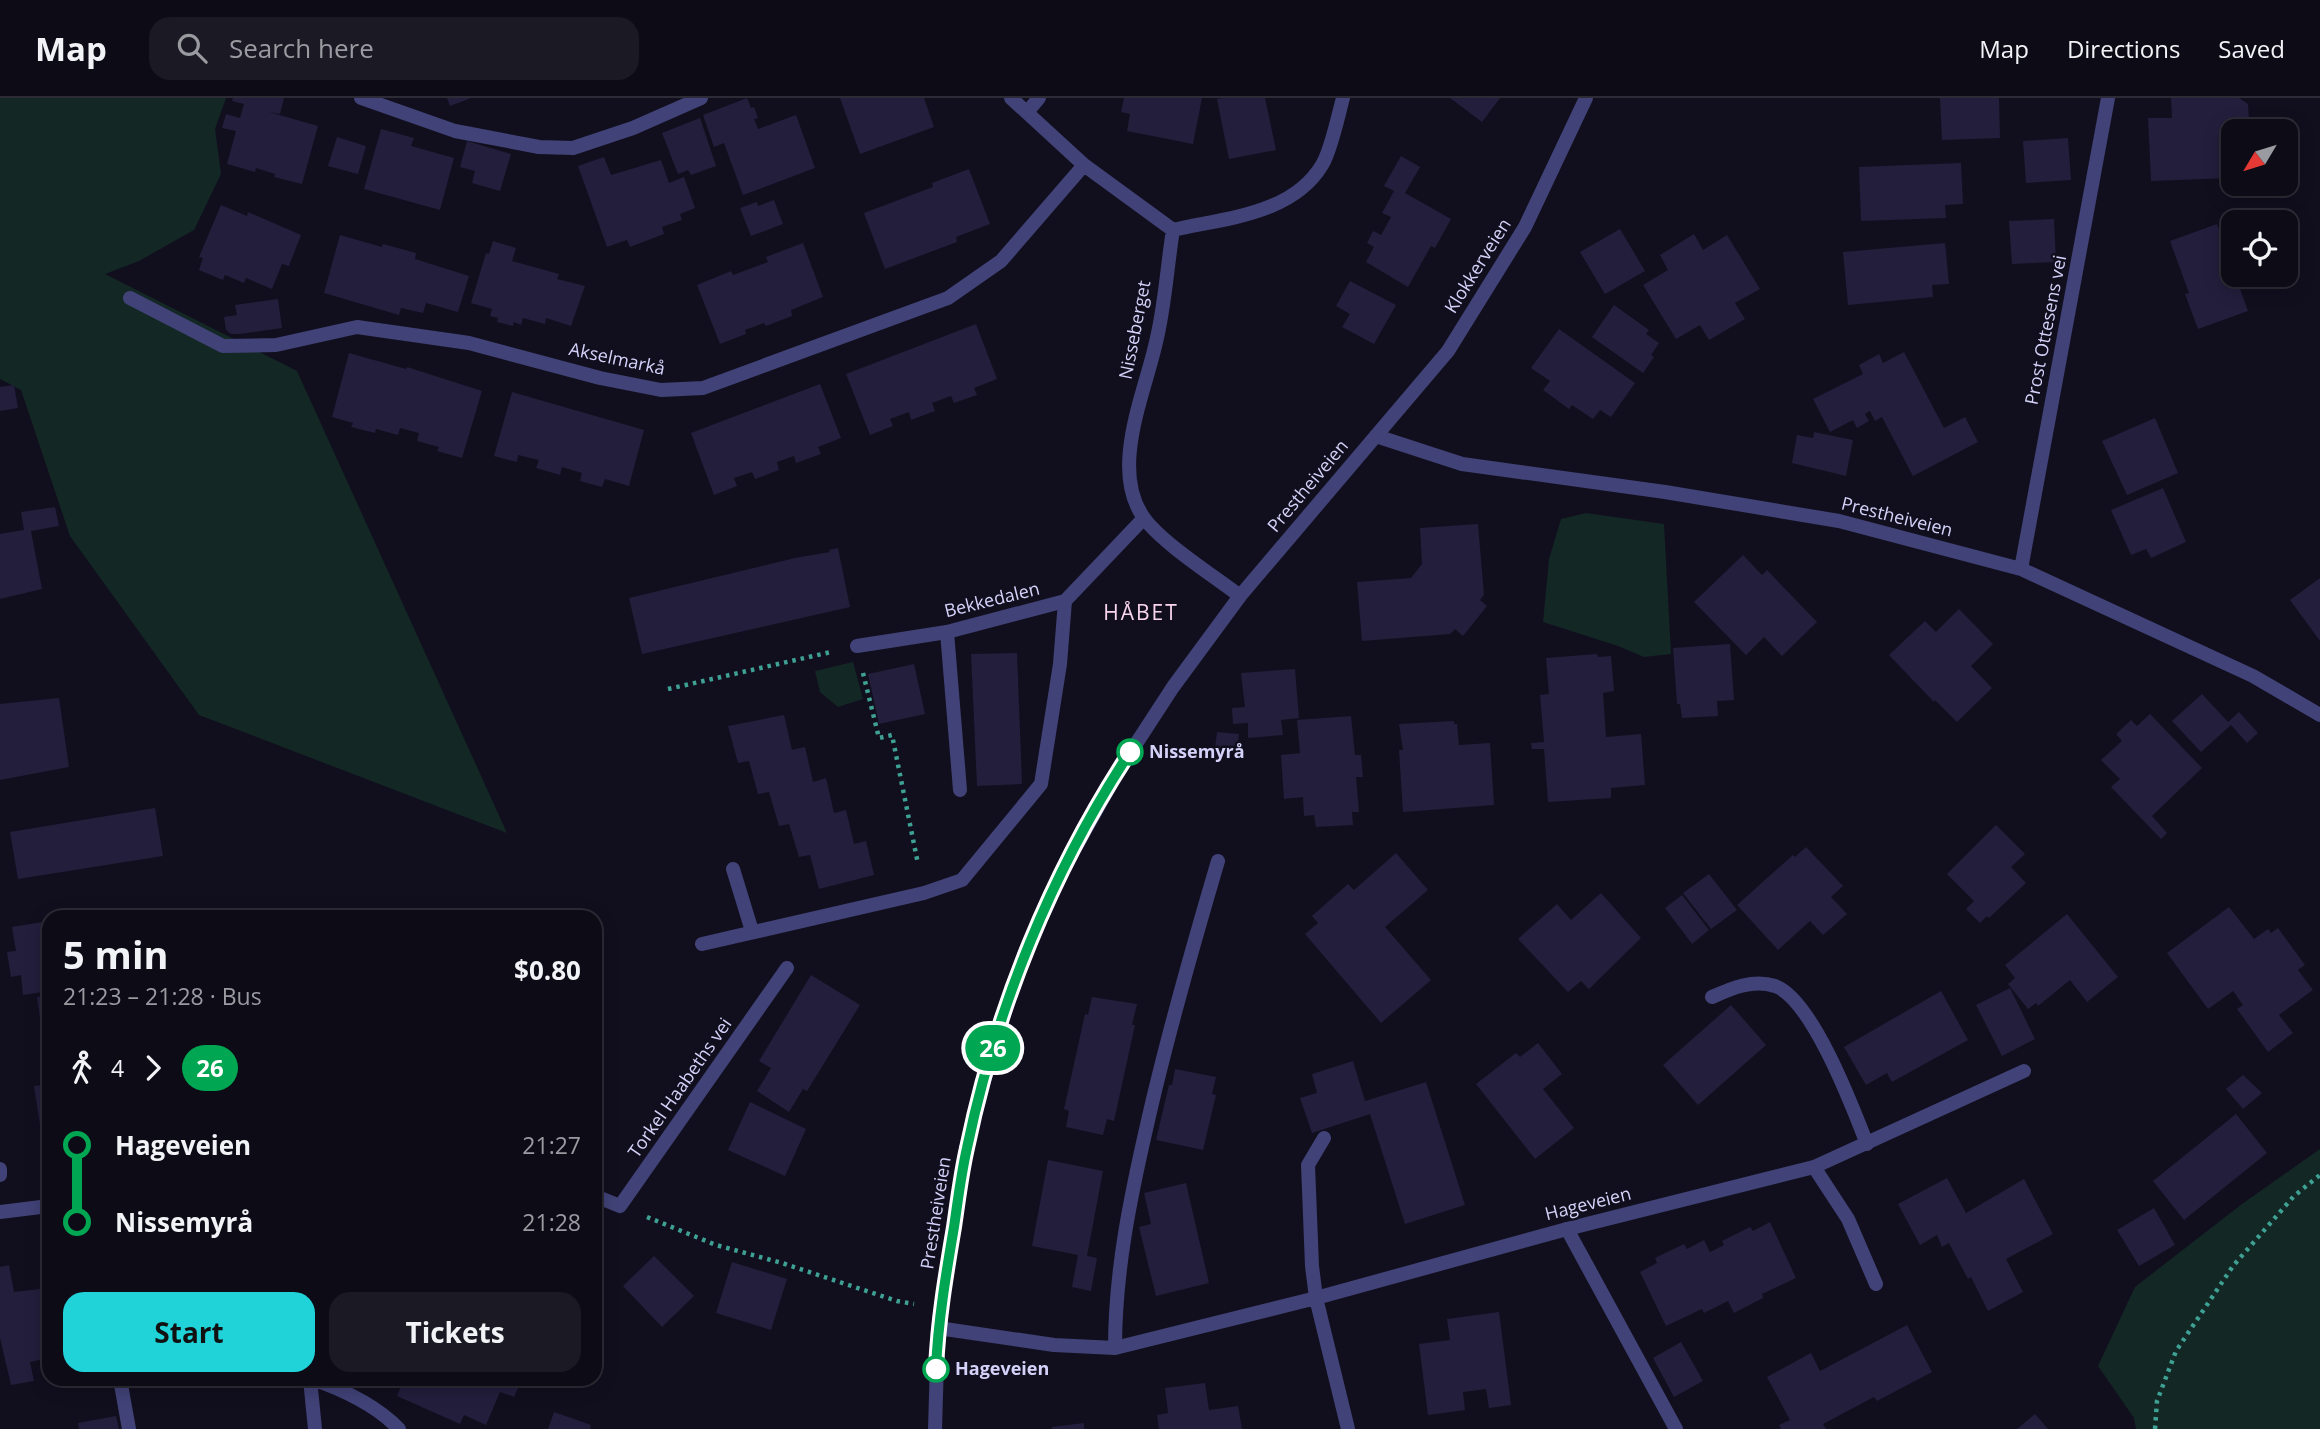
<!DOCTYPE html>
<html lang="en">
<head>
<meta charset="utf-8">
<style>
  body { margin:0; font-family:"Open Sans",sans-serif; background:#1b1923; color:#f1f3f6; height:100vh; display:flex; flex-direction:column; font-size:26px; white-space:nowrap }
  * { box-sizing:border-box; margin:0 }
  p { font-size:23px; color:#9a9ba1 }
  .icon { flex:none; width:38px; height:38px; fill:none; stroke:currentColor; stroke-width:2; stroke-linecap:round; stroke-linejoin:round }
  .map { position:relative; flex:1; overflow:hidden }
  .drawer { position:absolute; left:42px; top:812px; width:560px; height:476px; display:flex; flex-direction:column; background:#0d0b16; border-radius:21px; box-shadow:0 4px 18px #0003,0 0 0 2px #2d2b35 }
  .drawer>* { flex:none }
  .badge { padding:0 14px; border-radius:23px; font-size:24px; line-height:46px }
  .needle { width:46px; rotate:232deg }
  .controls { position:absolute; left:2221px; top:21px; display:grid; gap:14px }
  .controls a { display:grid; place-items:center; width:77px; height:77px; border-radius:14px; background:#0d0b16; box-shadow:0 4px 18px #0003,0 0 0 2px #2d2b35; font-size:35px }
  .map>.badge { position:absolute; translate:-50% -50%; box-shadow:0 0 0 4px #fff }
  .legs { display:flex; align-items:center; gap:10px; height:77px; padding:0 21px; font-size:23px }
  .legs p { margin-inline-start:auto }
  .head { display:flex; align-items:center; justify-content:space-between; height:119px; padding:0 21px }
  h1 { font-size:38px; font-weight:700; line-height:52px }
  .cta { display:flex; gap:14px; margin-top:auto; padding:14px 21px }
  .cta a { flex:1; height:80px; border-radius:21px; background:#1fd3d8; color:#111; font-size:28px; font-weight:700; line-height:80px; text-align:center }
  .cta a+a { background:#1b1923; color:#f1f3f6 }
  ul { padding:0 21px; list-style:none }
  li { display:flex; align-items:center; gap:24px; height:77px; font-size:26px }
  li i { display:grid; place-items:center; width:10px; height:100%; margin:0 9px; background:currentColor }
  li i::after { content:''; width:18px; height:18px; margin:-9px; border:5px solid; border-radius:50%; background:#0d0b16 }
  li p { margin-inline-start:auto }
  li:first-child i { background:linear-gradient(#0000 50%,currentColor 0) }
  li:last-child i { background:linear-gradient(currentColor 50%,#0000 0) }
  header { display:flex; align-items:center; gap:42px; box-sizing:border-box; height:98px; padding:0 35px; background:#0d0b16; border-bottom:2px solid #2d2b35 }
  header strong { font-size:33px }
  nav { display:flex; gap:38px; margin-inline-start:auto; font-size:24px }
  .search { width:490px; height:63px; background:#1b1923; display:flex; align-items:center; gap:18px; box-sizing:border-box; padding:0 24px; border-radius:21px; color:#9a9ba1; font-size:26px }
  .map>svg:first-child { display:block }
</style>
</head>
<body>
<header>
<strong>Map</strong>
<div class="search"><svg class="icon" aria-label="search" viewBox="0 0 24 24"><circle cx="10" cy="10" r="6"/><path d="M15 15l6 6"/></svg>Search here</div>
<nav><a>Map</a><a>Directions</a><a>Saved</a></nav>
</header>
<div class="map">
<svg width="2320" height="1331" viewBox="0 0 2320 1331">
  <rect width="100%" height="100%" fill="#110f1e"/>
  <path fill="#132725" d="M 0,0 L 226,0 L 215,31 L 221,76 L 194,132 L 139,163 L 105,176 L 297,273 L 507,735 L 199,617 L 70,438 L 21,292 L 0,281 Z
    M 1586,415 L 1664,426 L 1671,556 L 1644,559 L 1618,548 L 1543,524 L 1549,461 L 1561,421 Z
    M 853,564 L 863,601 L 838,609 L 820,594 L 815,573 Z
    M 2320,1051 L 2320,1331 L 2136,1331 L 2134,1320 L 2098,1268 L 2135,1189 L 2242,1106 Z"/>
  <path fill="#221e3c" d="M 233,0 L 284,0 L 280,16 L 269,14 L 318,28 L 302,86 L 274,79 L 275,76 L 256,70 L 255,74 L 227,66 L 236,33 L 222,30 L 226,16 L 240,20 L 244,6 L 232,3 Z
    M 447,0 L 471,0 L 450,8 Z
    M 747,0 L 751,10 L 754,9 L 758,20 L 754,21 L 758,31 L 796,17 L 815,70 L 743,97 L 724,45 L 714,49 L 703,17 Z
    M 840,0 L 924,0 L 934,29 L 860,56 Z
    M 1124,0 L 1202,0 L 1193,46 L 1127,33 L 1130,16 L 1121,14 Z
    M 1223,0 L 1265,0 L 1276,52 L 1229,61 L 1217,1 Z
    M 1450,0 L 1500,0 L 1482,24 Z
    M 1940,0 L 1999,0 L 2000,40 L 1942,42 Z
    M 2171,0 L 2239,0 L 2248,6 L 2249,22 L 2227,24 L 2230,80 L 2151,83 L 2148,20 L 2172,20 Z
    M 700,20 L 716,68 L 691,77 L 688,72 L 678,76 L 662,35 Z
    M 381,31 L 414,40 L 411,48 L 454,60 L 440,112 L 364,91 Z
    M 337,39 L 366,48 L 358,76 L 328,68 Z
    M 2068,40 L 2071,82 L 2026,85 L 2023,43 Z
    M 467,43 L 511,56 L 500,93 L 472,85 L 475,73 L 460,69 Z
    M 1401,58 L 1420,69 L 1405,95 L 1451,121 L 1435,150 L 1431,148 L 1408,189 L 1366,164 L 1374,149 L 1367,145 L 1373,133 L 1381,137 L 1391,119 L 1382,115 L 1394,93 L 1384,88 Z
    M 604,59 L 611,77 L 661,62 L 669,85 L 684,79 L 695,110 L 680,116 L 682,122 L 662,129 L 664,136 L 630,149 L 627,142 L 607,149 L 578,68 Z
    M 1961,65 L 1963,106 L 1945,107 L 1946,120 L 1861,123 L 1859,69 Z
    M 969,71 L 990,126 L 956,139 L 957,144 L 885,171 L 864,115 L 933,89 L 932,85 Z
    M 774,102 L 783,126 L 751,138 L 740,110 L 757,104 L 758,108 Z
    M 221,107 L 247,118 L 248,114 L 301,137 L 289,168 L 282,166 L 272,191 L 246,180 L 244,185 L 225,177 L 223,182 L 199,172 L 203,160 L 199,159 Z
    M 2054,121 L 2056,164 L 2012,166 L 2009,123 Z
    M 2217,126 L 2233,170 L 2233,177 L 2235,177 L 2248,213 L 2198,231 L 2185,196 L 2189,195 L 2170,143 Z
    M 1620,131 L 1645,173 L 1605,196 L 1580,154 Z
    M 1694,136 L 1703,152 L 1727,137 L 1760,191 L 1735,205 L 1745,221 L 1709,242 L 1700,227 L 1676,241 L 1643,187 L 1668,172 L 1660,157 Z
    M 340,137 L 382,149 L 383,146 L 416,155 L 415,161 L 469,178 L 458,214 L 426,205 L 423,215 L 401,210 L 399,217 L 324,195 Z
    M 493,143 L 516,150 L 512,163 L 559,176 L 557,181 L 585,188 L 571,228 L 546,220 L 545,226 L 523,220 L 521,227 L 514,224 L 513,228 L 497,224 L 498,220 L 490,218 L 492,211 L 471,205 L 486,155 L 489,156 Z
    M 803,145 L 823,199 L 791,212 L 792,218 L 766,228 L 764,225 L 745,232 L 746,236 L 720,246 L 697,187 L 731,173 L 733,177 L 768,164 L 766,159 Z
    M 1945,145 L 1949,186 L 1932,187 L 1933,199 L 1848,207 L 1843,154 Z
    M 1350,183 L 1396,207 L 1374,246 L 1342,229 L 1350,216 L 1336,208 Z
    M 278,201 L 282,230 L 240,236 L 231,236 L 226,232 L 224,219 L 237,217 L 235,207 Z
    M 1614,207 L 1649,232 L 1646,236 L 1659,245 L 1651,257 L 1654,259 L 1643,275 L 1592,239 Z
    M 976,226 L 997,281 L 974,290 L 977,297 L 954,305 L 951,298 L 932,305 L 935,313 L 911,322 L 909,314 L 890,321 L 893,328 L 870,337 L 846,276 Z
    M 1559,231 L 1635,285 L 1611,319 L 1600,312 L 1593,321 L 1572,307 L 1569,311 L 1543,292 L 1550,283 L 1531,270 Z
    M 1904,254 L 1944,330 L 1965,319 L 1978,344 L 1913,378 L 1882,319 L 1875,323 L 1870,313 L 1865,316 L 1869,323 L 1857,330 L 1853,322 L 1830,334 L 1813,301 L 1863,276 L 1859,267 L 1879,256 L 1883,265 Z
    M 349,255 L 406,271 L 407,269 L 482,293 L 462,360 L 437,353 L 439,349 L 417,343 L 419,335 L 400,330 L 398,337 L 376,331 L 375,335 L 351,329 L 353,325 L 332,319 Z
    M 820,286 L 841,340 L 818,349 L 821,356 L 796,365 L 794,358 L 777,364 L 779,372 L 755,381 L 752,374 L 734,380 L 737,388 L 714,397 L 691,335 Z
    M 14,287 L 18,310 L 0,313 L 0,289 Z
    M 512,294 L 644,332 L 629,388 L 605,381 L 602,389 L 580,383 L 582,375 L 562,369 L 560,377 L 536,370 L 539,362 L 518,357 L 517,364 L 494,358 Z
    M 2155,320 L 2178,375 L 2127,397 L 2102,343 Z
    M 1814,334 L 1853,342 L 1846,378 L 1792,365 L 1797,337 L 1813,340 Z
    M 2163,390 L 2186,444 L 2151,460 L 2146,451 L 2131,457 L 2111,412 Z
    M 55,409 L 59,428 L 31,433 L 42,491 L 0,501 L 0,436 L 24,432 L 21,414 Z
    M 1478,426 L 1484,497 L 1480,502 L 1487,508 L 1463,538 L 1455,531 L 1450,536 L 1362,543 L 1357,484 L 1411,480 L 1422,466 L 1420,430 Z
    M 838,450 L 850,509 L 642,556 L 629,500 L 795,460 L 830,454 L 829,452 Z
    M 1743,457 L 1762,477 L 1767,472 L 1817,524 L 1782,558 L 1764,539 L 1746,557 L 1694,504 Z
    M 2320,480 L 2320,543 L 2290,502 Z
    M 1959,511 L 1993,546 L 1971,568 L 1992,590 L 1957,624 L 1935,602 L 1934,604 L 1889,557 L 1925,523 L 1936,534 Z
    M 1730,546 L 1734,602 L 1717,603 L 1718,618 L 1682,620 L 1680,606 L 1677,606 L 1673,550 Z
    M 1017,555 L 1022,686 L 977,688 L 971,556 Z
    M 1597,556 L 1598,559 L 1611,558 L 1614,593 L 1603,595 L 1606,639 L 1641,636 L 1645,687 L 1611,690 L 1611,700 L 1548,704 L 1544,651 L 1532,651 L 1531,645 L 1544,644 L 1540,597 L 1549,596 L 1546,560 Z
    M 914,566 L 925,616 L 879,626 L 868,576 Z
    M 1295,571 L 1299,620 L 1281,622 L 1283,637 L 1248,640 L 1248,625 L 1233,626 L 1232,610 L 1245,609 L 1241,575 Z
    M 2202,596 L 2228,624 L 2239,614 L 2258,635 L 2247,645 L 2231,627 L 2201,654 L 2172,623 Z
    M 59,600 L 69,669 L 0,682 L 0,606 Z
    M 2150,616 L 2202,670 L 2152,718 L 2167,735 L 2161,741 L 2111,689 L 2120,681 L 2101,662 L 2122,643 L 2116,636 L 2131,622 L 2137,628 Z
    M 784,617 L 792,652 L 805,649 L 813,684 L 826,680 L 834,715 L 846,712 L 854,746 L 866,743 L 874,777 L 819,791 L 810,757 L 799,759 L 789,726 L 779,728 L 769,694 L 758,696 L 749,663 L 738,665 L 728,628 Z
    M 1351,618 L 1355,657 L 1361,657 L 1363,679 L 1356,679 L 1359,714 L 1352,714 L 1353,727 L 1316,729 L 1314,717 L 1304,718 L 1303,699 L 1284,701 L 1281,657 L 1300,655 L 1297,622 Z
    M 1454,623 L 1454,626 L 1457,626 L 1459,647 L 1490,645 L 1494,707 L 1403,714 L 1399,652 L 1403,652 L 1399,626 Z
    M 1217,634 L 1239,636 L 1237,652 L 1215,650 Z
    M 155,710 L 163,758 L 18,781 L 10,734 Z
    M 1996,727 L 2025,756 L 2011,769 L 2026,785 L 1989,820 L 1987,818 L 1980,825 L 1966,811 L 1974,803 L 1947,776 Z
    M 1806,749 L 1843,788 L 1831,799 L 1847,816 L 1823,837 L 1810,823 L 1778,852 L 1737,807 L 1793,757 L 1795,759 Z
    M 1396,755 L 1428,792 L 1385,829 L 1431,882 L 1381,925 L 1305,836 L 1318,825 L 1312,818 L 1348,786 L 1354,792 Z
    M 1709,776 L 1737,812 L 1711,831 L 1683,795 Z
    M 1601,795 L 1641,840 L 1589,891 L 1581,883 L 1568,894 L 1518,841 L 1557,806 L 1571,822 Z
    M 1682,797 L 1709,832 L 1692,846 L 1665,810 Z
    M 2229,809 L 2254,841 L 2268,831 L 2271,835 L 2278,830 L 2305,867 L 2298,872 L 2313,892 L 2279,917 L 2293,935 L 2268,954 L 2237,911 L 2243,907 L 2233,893 L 2208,911 L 2167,855 Z
    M 2067,816 L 2118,879 L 2087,904 L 2070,882 L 2038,908 L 2036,905 L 2028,911 L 2008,886 L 2015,880 L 2005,867 Z
    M 49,823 L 49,893 L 23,897 L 21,877 L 11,879 L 7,854 L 16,853 L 12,829 Z
    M 811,877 L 860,907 L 807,993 L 803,991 L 789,1014 L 757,993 L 771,970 L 759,963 Z
    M 2010,890 L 2035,941 L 2002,958 L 1976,907 Z
    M 1941,893 L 1968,942 L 1892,984 L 1887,975 L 1866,987 L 1844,949 Z
    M 49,897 L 49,934 L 42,935 L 37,899 Z
    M 1092,899 L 1137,906 L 1132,927 L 1135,927 L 1114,1023 L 1107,1021 L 1103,1037 L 1066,1029 L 1069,1013 L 1064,1011 L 1085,916 L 1088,917 Z
    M 1731,907 L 1766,947 L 1698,1007 L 1663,967 Z
    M 1538,945 L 1562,976 L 1543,991 L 1574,1030 L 1535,1061 L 1476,986 L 1516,955 L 1520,959 Z
    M 1353,963 L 1365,1003 L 1426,984 L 1465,1107 L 1405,1126 L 1370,1016 L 1312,1035 L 1300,1000 L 1317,995 L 1312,976 Z
    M 1175,971 L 1216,979 L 1212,996 L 1216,997 L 1203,1052 L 1156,1042 L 1169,987 L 1172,987 Z
    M 2243,977 L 2262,995 L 2243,1011 L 2226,991 Z
    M 49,986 L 49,1026 L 40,1027 L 34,988 Z
    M 750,1004 L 806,1031 L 785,1078 L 728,1052 Z
    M 2236,1016 L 2267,1055 L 2184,1122 L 2153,1083 Z
    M 1048,1062 L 1103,1073 L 1087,1158 L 1097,1160 L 1091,1193 L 1072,1189 L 1078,1157 L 1032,1148 Z
    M 1947,1080 L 1966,1115 L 2024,1081 L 2053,1136 L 2006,1161 L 2023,1194 L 1988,1213 L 1971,1179 L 1968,1181 L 1949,1145 L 1942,1149 L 1937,1137 L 1920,1147 L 1898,1106 Z
    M 1186,1085 L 1209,1185 L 1156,1198 L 1139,1129 L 1151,1126 L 1144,1095 Z
    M 2154,1110 L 2175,1147 L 2139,1168 L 2117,1132 Z
    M 1770,1124 L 1796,1180 L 1762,1196 L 1763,1200 L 1734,1215 L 1728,1203 L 1704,1215 L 1702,1211 L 1666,1228 L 1640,1174 L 1657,1165 L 1655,1160 L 1684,1146 L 1687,1151 L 1704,1142 L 1710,1154 L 1724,1147 L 1722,1143 L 1750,1129 L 1753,1133 Z
    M 654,1158 L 694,1198 L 662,1229 L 623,1188 Z
    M 732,1164 L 787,1181 L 771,1232 L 716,1215 Z
    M 9,1167 L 14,1194 L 49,1190 L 49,1260 L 30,1264 L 34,1283 L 11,1287 L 0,1240 L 0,1169 Z
    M 1499,1214 L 1511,1307 L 1489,1310 L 1486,1291 L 1463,1294 L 1465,1312 L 1428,1317 L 1419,1246 L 1450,1242 L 1447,1221 Z
    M 1907,1227 L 1932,1274 L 1877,1303 L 1874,1299 L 1823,1326 L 1826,1331 L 1781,1331 L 1779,1327 L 1790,1322 L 1767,1279 L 1811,1255 L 1820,1273 Z
    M 1681,1244 L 1703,1283 L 1674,1299 L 1653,1260 Z
    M 404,1281 L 522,1281 L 514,1299 L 500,1294 L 486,1327 L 464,1317 L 460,1326 L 397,1298 Z
    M 1205,1285 L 1209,1312 L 1238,1308 L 1242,1331 L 1159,1331 L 1157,1317 L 1168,1315 L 1165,1290 Z
    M 554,1314 L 591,1327 L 590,1331 L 548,1331 Z
    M 2035,1316 L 2048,1331 L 2017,1331 Z
    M 116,1318 L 119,1331 L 79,1331 L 78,1325 Z
    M 1084,1325 L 1084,1331 L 1052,1331 L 1052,1329 Z"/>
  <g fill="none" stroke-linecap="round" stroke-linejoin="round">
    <path stroke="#3ea194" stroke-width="4.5" stroke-dasharray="3.5 5" stroke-linecap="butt" d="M 863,575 L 879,640 L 892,637 L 918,766
      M 668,591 L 831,554
      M 647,1119 L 716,1147 L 782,1165 L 897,1203 L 914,1206
      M 2155,1331 L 2157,1303 L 2176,1253 L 2233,1168 L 2294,1098 L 2320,1077"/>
    <path stroke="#414277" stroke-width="14" d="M 947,534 L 960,692
      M 733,771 L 752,833
      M 702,846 L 924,795 L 962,782 L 1041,686 L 1060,566 L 1065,503
      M 1712,899 C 1732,890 1753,881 1775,888 C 1812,901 1853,1010 1867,1046
      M 1814,1069 L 1848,1121 L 1876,1186
      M 1567,1131 L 1676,1331
      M 1316,1200 L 1312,1168 L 1308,1067 L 1324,1040"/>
    <path stroke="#414277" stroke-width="14" d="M 361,0 L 455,33 L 539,49 L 573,50 L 633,30 L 701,0
      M 1011,0 L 1084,67 L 1173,132 C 1167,169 1165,208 1156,244 C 1145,295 1109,372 1144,420 C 1162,445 1214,478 1240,498
      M 1028,13 L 1039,0
      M 1173,132 C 1224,120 1292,117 1322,67 C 1331,53 1338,18 1343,0
      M 130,200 L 223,248 L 276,247 L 357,229 L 469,245 L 600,280 L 661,292 L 703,290 L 948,200 L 1001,163 L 1084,67
      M 1376,338 L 1462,366 L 1665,394 L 1839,423 L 2021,471 L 2253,578 L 2320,617
      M 2021,471 L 2108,0
      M 857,548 L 947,534 L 1065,503 L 1144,420
      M 0,1071 L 0,1077
      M 595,1098 L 620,1108 L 787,870
      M 0,1114 L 49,1108
      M 1316,1200 L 1348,1331
      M 938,1230 L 1054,1247 L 1115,1250 L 1316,1200 L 1567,1131 L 1814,1069 L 2024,973
      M 1115,1250 C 1115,1174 1130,1101 1147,1027 C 1167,938 1192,851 1218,763
      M 120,1281 L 129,1331
      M 310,1281 L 315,1331
      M 312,1281 C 344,1292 376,1307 399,1331"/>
    <path stroke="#414277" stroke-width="14" d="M 935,1331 L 938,1230 L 966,1050 L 992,954 L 1022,862 L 1065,768 L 1117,675 L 1173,589 L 1240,498 L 1448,253 L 1525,129 L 1586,0"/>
  </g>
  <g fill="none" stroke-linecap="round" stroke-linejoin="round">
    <g stroke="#fff" stroke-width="16">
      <path id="line-1" d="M 936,1271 C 938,1223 946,1176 954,1129 C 958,1102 961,1076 967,1050 C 996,910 1052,773 1130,654"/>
    </g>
    <use href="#line-1" stroke="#00a651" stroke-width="10"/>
  </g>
  <g fill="#fff" stroke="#00a651" stroke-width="3.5">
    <circle cx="1130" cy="654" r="12"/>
    <circle cx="936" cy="1271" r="12"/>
  </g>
  <g text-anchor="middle" stroke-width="5" stroke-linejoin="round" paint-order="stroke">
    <g font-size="18" fill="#d4d2f9" stroke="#110f1e">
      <text transform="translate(1478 168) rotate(-58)" y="6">Klokkerveien</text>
      <text transform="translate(1135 232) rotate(-79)" y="6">Nisseberget</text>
      <text transform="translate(2046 232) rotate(-79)" y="6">Prost Ottesens vei</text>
      <text transform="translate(617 261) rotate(12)" y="6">Akselmarkå</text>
      <text transform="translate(1308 388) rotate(-50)" y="6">Prestheiveien</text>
      <text transform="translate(1897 419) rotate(14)" y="6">Prestheiveien</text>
      <text transform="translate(992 502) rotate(-14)" y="6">Bekkedalen</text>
      <text transform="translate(680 990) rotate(-55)" y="6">Torkel Haabeths vei</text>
      <text transform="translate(1588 1106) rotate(-14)" y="6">Hageveien</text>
      <text transform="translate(936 1115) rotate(-81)" y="6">Prestheiveien</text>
    </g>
    <g font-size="18" font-weight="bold" fill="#d4d2f9" stroke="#110f1e" text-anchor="start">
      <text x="1149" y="660">Nissemyrå</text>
      <text x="955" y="1277">Hageveien</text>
    </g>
    <g font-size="21" letter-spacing="2" fill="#f9d4ee" stroke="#110f1e">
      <text x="1141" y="522">HÅBET</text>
    </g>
  </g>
</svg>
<div class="controls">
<a><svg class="needle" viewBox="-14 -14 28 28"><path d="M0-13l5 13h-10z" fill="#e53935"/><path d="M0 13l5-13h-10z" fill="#9a9ba1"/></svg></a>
<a><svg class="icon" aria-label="locate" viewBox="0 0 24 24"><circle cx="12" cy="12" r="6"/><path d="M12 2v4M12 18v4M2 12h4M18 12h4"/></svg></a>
</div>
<b class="badge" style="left:993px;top:950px;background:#00a651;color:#fff">26</b>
<section class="drawer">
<div class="head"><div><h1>5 min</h1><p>21:23 – 21:28 · Bus</p></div><b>$0.80</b></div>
<div class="legs"><svg class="icon" aria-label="walk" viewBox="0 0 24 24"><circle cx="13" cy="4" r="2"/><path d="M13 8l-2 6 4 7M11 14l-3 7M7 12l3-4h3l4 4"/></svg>4<svg class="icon" aria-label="forward" viewBox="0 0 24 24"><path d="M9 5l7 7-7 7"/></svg><b class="badge" style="background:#00a651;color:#fff">26</b></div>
<ul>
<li><i style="color:#00a651"></i><b>Hageveien</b><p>21:27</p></li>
<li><i style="color:#00a651"></i><b>Nissemyrå</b><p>21:28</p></li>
</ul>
<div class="cta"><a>Start</a><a>Tickets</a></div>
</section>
</div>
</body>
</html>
